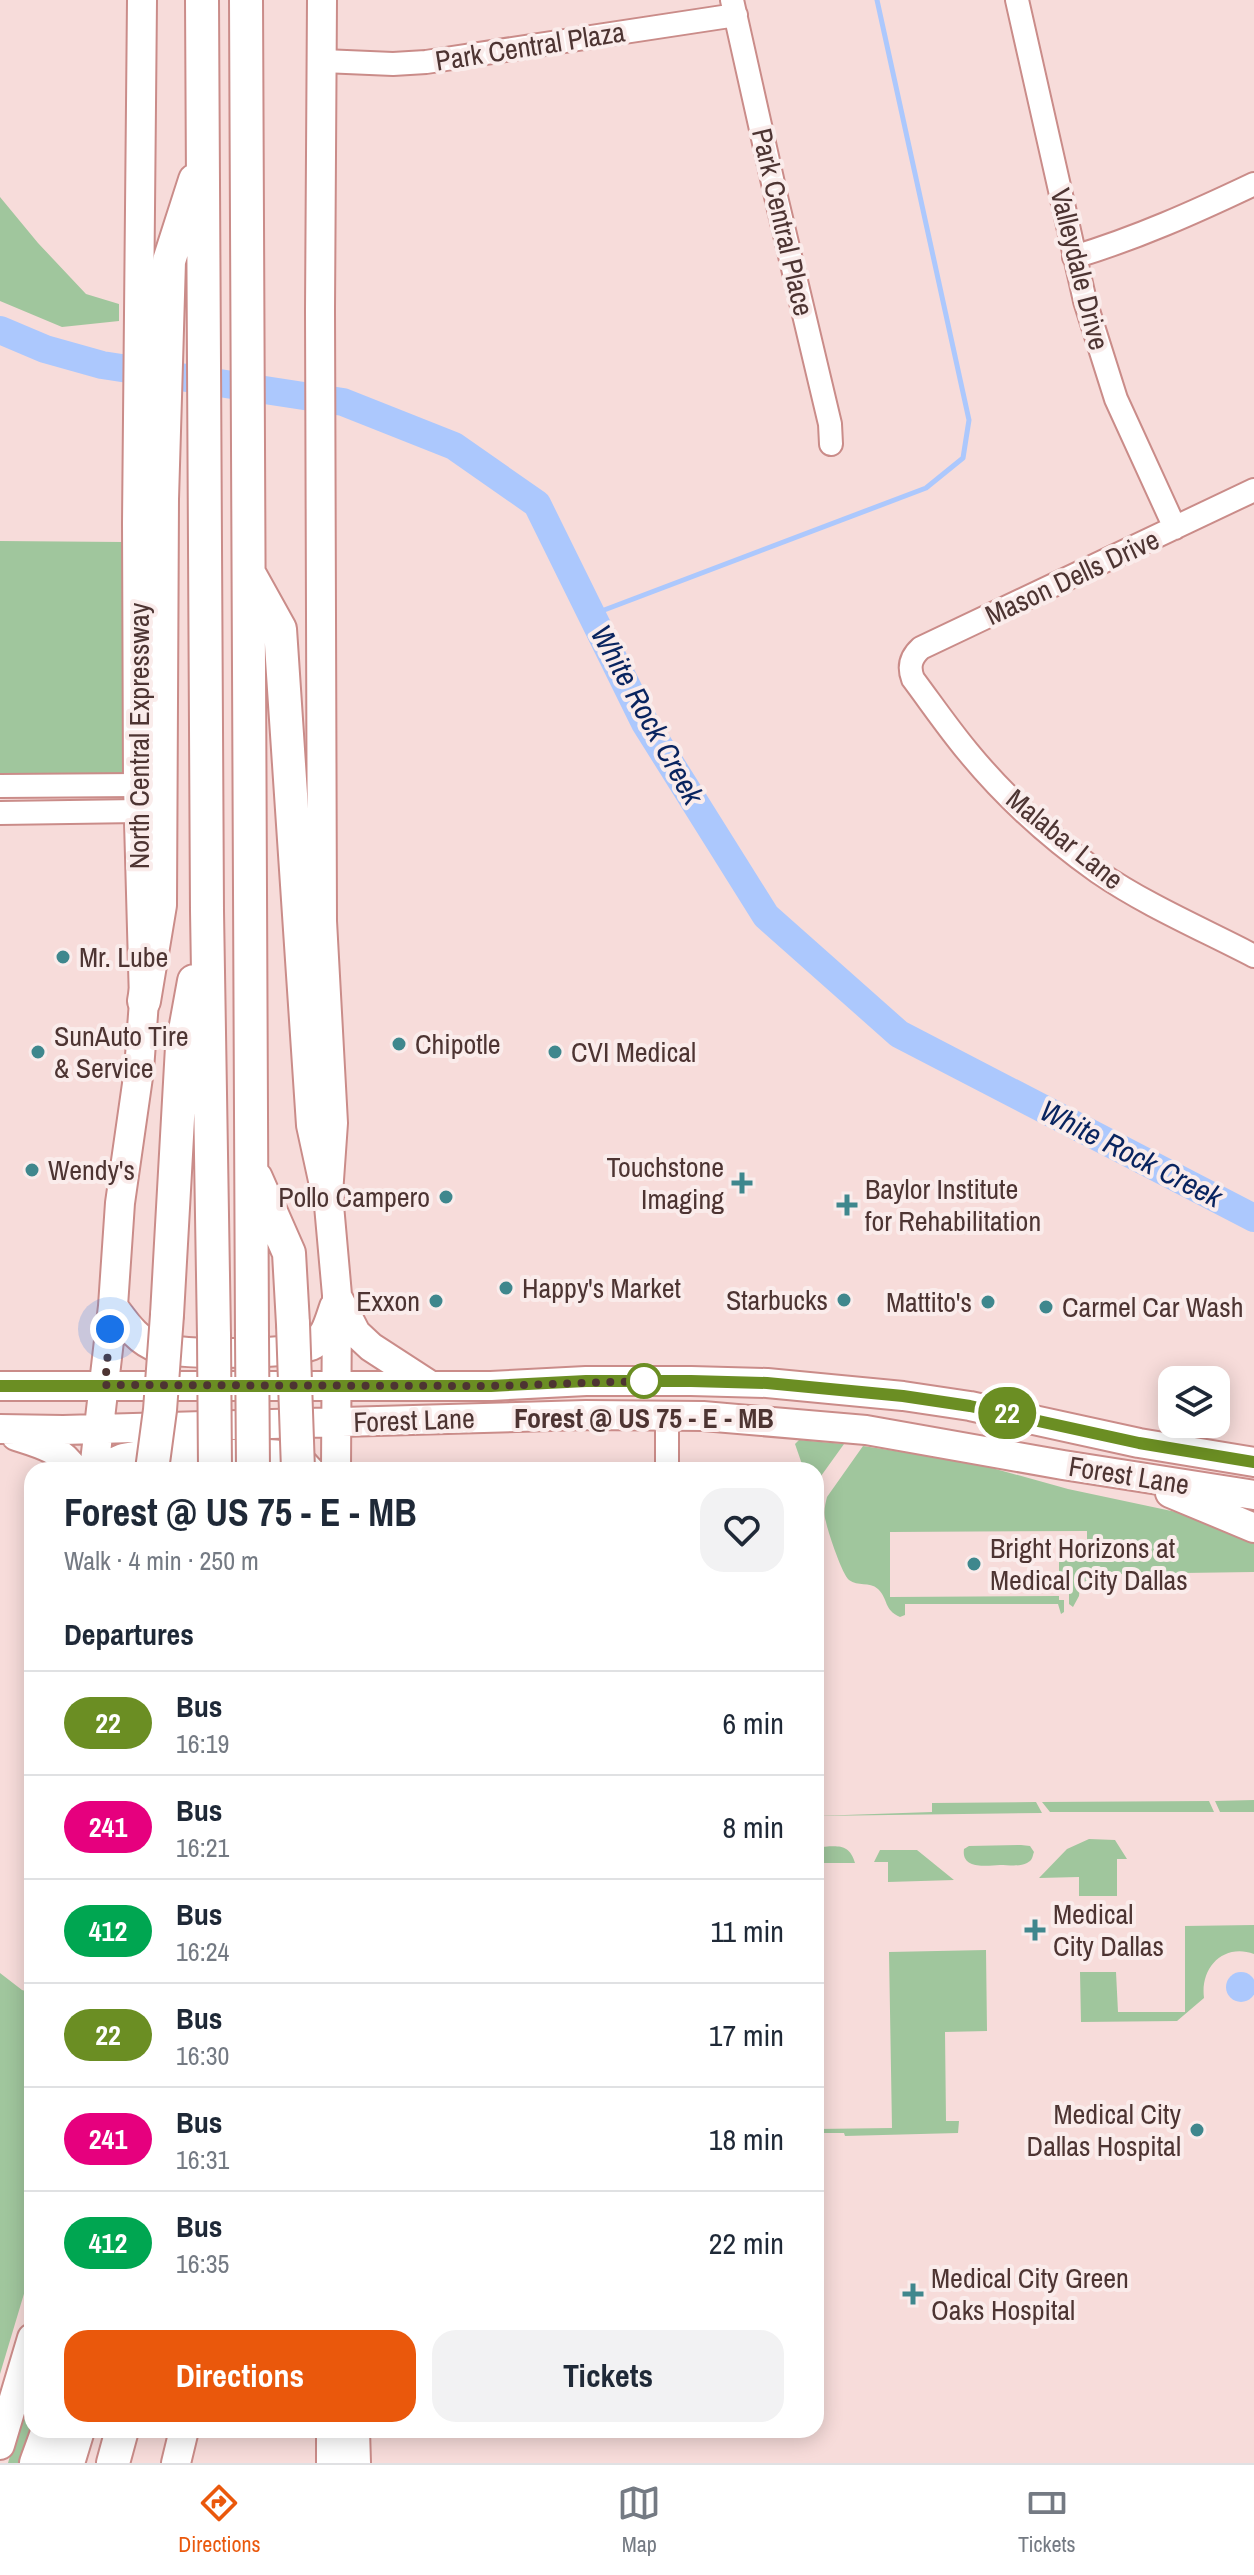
<!DOCTYPE html>
<html lang="en">
<head>
<meta charset="utf-8">
<style>
  body { margin:0; font-family:"Archivo Narrow",sans-serif; background:#f2f2f3; color:#1f2937; height:100vh; display:flex; flex-direction:column; font-size:30px; white-space:nowrap }
  * { box-sizing:border-box; margin:0 }
  p { font-size:26px; color:#747a83 }
  .icon { flex:none; width:44px; height:44px; fill:none; stroke:currentColor; stroke-width:2; stroke-linecap:round; stroke-linejoin:round }
  .map { position:relative; flex:1; overflow:hidden }
  .sheet { position:absolute; left:24px; top:1462px; width:800px; height:976px; display:flex; flex-direction:column; background:#fff; border-radius:24px; box-shadow:0 4px 20px #0003 }
  .sheet>* { flex:none }
  .badge { padding:0 16px; border-radius:26px; font-size:28px; line-height:52px }
  .buttons { position:absolute; left:1158px; top:1366px; display:grid; gap:16px }
  .buttons a { display:grid; place-items:center; width:72px; height:72px; border-radius:16px; background:#fff; box-shadow:0 4px 20px #0003; font-size:40px }
  .you { position:absolute; width:40px; height:40px; margin:-20px; border:6px solid #fff; border-radius:50%; background:#1a73e8; box-shadow:0 0 0 12px #1a73e833 }
  .map>.badge { position:absolute; translate:-50% -50%; box-shadow:0 0 0 4px #fff }
  h2 { padding:0 40px; font-size:30px; line-height:72px }
  .round { display:grid; place-items:center; flex:none; width:84px; height:84px; border-radius:24px; background:#f2f2f3 }
  .summary { display:flex; align-items:center; justify-content:space-between; height:136px; padding:0 40px }
  h1 { font-size:38px; font-weight:700; line-height:60px }
  .button { display:flex; gap:16px; margin-top:auto; padding:16px 40px }
  .button a { flex:1; height:92px; border-radius:24px; background:#ea580c; color:#fff; font-size:32px; font-weight:700; line-height:92px; text-align:center }
  .button a+a { background:#f2f2f3; color:#1f2937 }
  ul { padding:0; list-style:none }
  li { display:flex; align-items:center; gap:24px; height:104px; padding:0 40px; border-top:2px solid #e0e1e3 }
  li div { flex:1 }
  li b { display:block; font-size:30px }
  li em { font-style:normal }
  li .badge { min-width:88px; font-weight:700; text-align:center }
  .dock { display:flex; justify-content:space-around; align-items:center; height:112px; border-top:2px solid #e0e1e3; background:#fff; font-size:22px; color:#747a83 }
  .dock a { display:grid; justify-items:center; gap:4px }
  .dock .active { color:#ea580c }
  .map>svg:first-child { display:block }
</style>
</head>
<body>
<div class="map">
<svg width="1254" height="2463" viewBox="0 0 1254 2463">
  <rect width="100%" height="100%" fill="#f7dcda"/>
  <path fill="#a0c69d" d="M 0,197 L 38,243 L 86,294 L 119,304 L 119,321 L 62,327 L 0,301 Z
    M 0,541 L 123,542 L 127,776 L 0,776 Z
    M 799,1440 L 844,1444 L 816,1483 L 816,1470 L 804,1470 L 795,1444 Z
    M 863,1446 L 974,1463 L 1068,1489 L 1195,1516 L 1210,1525 L 1221,1525 L 1254,1543 L 1254,1572 L 1111,1574 L 1094,1585 L 1093,1579 L 1080,1583 L 1079,1596 L 1073,1607 L 1069,1604 L 1069,1580 L 1059,1579 L 1059,1559 L 1087,1558 L 1087,1531 L 890,1532 L 890,1597 L 1059,1596 L 1059,1600 L 1064,1600 L 1064,1612 L 1061,1614 L 1058,1604 L 905,1604 L 905,1615 L 900,1617 C 883,1609 889,1600 878,1589 C 869,1581 858,1587 849,1580 C 842,1574 828,1532 826,1522 C 823,1513 825,1505 827,1497 Z
    M 1254,1800 L 1254,1812 L 1220,1812 L 1215,1801 Z
    M 1209,1801 L 1214,1812 L 1050,1812 L 1042,1802 Z
    M 1036,1802 L 1042,1813 L 816,1816 L 932,1812 L 932,1803 Z
    M 1089,1839 L 1115,1840 L 1127,1859 L 1117,1859 L 1117,1896 L 1079,1896 L 1079,1877 L 1039,1878 L 1067,1849 Z
    M 1021,1845 L 1030,1846 L 1034,1852 C 1032,1857 1033,1860 1027,1863 C 1020,1867 1008,1865 1000,1865 C 985,1866 961,1869 964,1849 L 969,1846 Z
    M 816,1847 C 834,1847 849,1841 855,1863 L 816,1863 Z
    M 880,1850 L 917,1850 L 954,1880 L 888,1882 L 888,1862 L 874,1862 Z
    M 1254,1925 L 1254,1954 C 1223,1943 1200,1968 1204,1998 L 1177,2021 L 1081,2022 L 1080,1972 L 1116,1972 L 1118,2012 L 1185,2012 L 1185,1926 Z
    M 986,1950 L 987,2031 L 945,2032 L 946,2121 L 959,2121 L 958,2133 L 845,2136 L 844,2133 L 816,2133 L 816,2129 L 892,2128 L 889,1952 Z
    M 0,1973 L 22,1990 L 32,1993 L 32,2267 L 0,2374 Z
    M 32,2381 L 32,2424 L 19,2463 L 8,2463 Z"/>
  <path fill="#acc8fd" d="M1226 1987a15 15 0 1 1 30 0a15 15 0 1 1-30 0Z"/>
  <g fill="none" stroke-linecap="round" stroke-linejoin="round">
    <path stroke="#acc8fd" stroke-width="5" d="M 591,615 L 926,488 L 963,458 L 969,420 L 877,0"/>
    <path stroke="#acc8fd" stroke-width="28" d="M 0,330 L 45,349 L 102,365 L 343,402 L 454,446 L 537,504 L 645,723 L 766,916 L 899,1034 L 1254,1218"/>
    <g stroke="#ca8c89" stroke-width="26">
      <path id="minor" d="M 732,0 L 777,201 L 830,424 L 831,444
        M 1017,0 L 1085,301 L 1116,399 L 1175,528
        M 323,61 L 393,64 L 426,62 L 736,15
        M 1074,257 C 1137,238 1195,212 1254,184
        M 1254,490 L 921,648 C 911,657 908,666 913,679 C 931,703 948,728 968,752 C 1005,797 1050,838 1098,872 C 1146,905 1202,929 1254,956
        M 0,786 L 138,785
        M 0,813 L 139,811
        M 667,1415 L 667,1470"/>
    </g>
    <g stroke="#ca8c89" stroke-width="32">
      <path id="major" d="M 322,0 L 320,310 L 322,921 L 333,1123 L 328,1194 L 337,1295 L 336,1470
        M 339,1300 L 356,1333 L 371,1347 L 428,1384
        M 113,1306 C 125,1322 137,1341 158,1348 C 177,1355 297,1355 313,1345 C 326,1336 329,1321 334,1307
        M 0,1386 L 491,1386 L 586,1381 L 691,1381 L 767,1383 L 903,1396 L 970,1406 L 1139,1443 L 1254,1462
        M 0,1429 L 63,1430 L 586,1415 L 703,1416 L 866,1430 L 1063,1465 L 1254,1495
        M 16,1436 C 38,1443 62,1449 74,1470
        M 94,1470 L 113,1306 L 120,1203 L 139,1070 L 144,1001 L 138,785 L 137,523 L 142,0
        M 105,1470 L 114,1462 L 123,1458 L 146,1454 L 268,1454 C 285,1455 298,1456 309,1470
        M 1170,1493 L 1254,1528
        M 355,2430 L 356,2463
        M 0,2445 L 32,2338
        M 176,2463 L 184,2430"/>
    </g>
    <g stroke="#ca8c89" stroke-width="36">
      <path id="highway" d="M 202,0 L 207,911 L 214,1336
        M 246,0 L 252,1336
        M 250,575 L 280,629 L 313,1125 L 328,1194
        M 144,1001 L 160,905 L 162,499 L 169,261 L 195,180
        M 256,1178 L 289,1253 L 293,1324
        M 167,1315 L 182,1047 L 194,981
        M 333,2430 L 333,2463
        M 36,2463 L 48,2430
        M 68,2463 L 78,2430
        M 113,2463 L 122,2430"/>
    </g>
    <use href="#minor" stroke="#fff" stroke-width="22"/>
    <use href="#major" stroke="#fff" stroke-width="28"/>
    <use href="#highway" stroke="#fff" stroke-width="32"/>
    <g stroke="#ca8c89" stroke-width="36" stroke-linecap="butt">
      <path id="highway-bridge" d="M 293,1324 L 298,1470
        M 214,1336 L 215,1470
        M 252,1336 L 253,1470
        M 152,1470 L 160,1410 L 167,1315"/>
    </g>
    <use href="#highway-bridge" stroke="#fff" stroke-width="32"/>
  </g>
  <g fill="none" stroke-linecap="round" stroke-linejoin="round">
    <g stroke="#fff" stroke-width="18">
      <path id="line" d="M 0,1386 L 491,1386 L 586,1381 L 691,1381 L 767,1383 L 903,1396 L 970,1406 L 1139,1443 L 1254,1462"/>
    </g>
    <use href="#line" stroke="#6b8e23" stroke-width="12"/>
    <path stroke="#4d3432" stroke-width="8" stroke-dasharray="0 14.4" d="M 110,1329 L 105,1385 L 491,1386 L 644,1381"/>
  </g>
  <g fill="#3f878d" stroke="#faeceb" stroke-width="3">
    <circle cx="63" cy="957" r="8"/>
    <circle cx="399" cy="1044" r="8"/>
    <circle cx="38" cy="1052" r="8"/>
    <circle cx="555" cy="1052" r="8"/>
    <circle cx="32" cy="1170" r="8"/>
    <path d="M738 1171h8v8h8v8h-8v8h-8v-8h-8v-8h8z"/>
    <circle cx="446" cy="1197" r="8"/>
    <path d="M843 1193h8v8h8v8h-8v8h-8v-8h-8v-8h8z"/>
    <circle cx="506" cy="1288" r="8"/>
    <circle cx="844" cy="1300" r="8"/>
    <circle cx="436" cy="1301" r="8"/>
    <circle cx="988" cy="1302" r="8"/>
    <circle cx="1046" cy="1307" r="8"/>
    <circle cx="974" cy="1564" r="8"/>
    <path d="M1031 1918h8v8h8v8h-8v8h-8v-8h-8v-8h8z"/>
    <circle cx="1197" cy="2130" r="8"/>
    <path d="M909 2282h8v8h8v8h-8v8h-8v-8h-8v-8h8z"/>
  </g>
  <circle fill="#fff" stroke="#6b8e23" stroke-width="4" cx="644" cy="1381" r="16"/>
  <g text-anchor="middle" stroke-width="8" stroke-linejoin="round" paint-order="stroke">
    <g font-size="28" fill="#4d3432" stroke="#faeceb">
      <text transform="translate(530 46) rotate(-9)" y="10">Park Central Plaza</text>
      <text transform="translate(783 222) rotate(77)" y="10">Park Central Place</text>
      <text transform="translate(1080 269) rotate(76)" y="10">Valleydale Drive</text>
      <text transform="translate(1072 577) rotate(-25)" y="10">Mason Dells Drive</text>
      <text transform="translate(139 736) rotate(-90)" y="10">North Central Expressway</text>
      <text transform="translate(1065 839) rotate(39)" y="10">Malabar Lane</text>
      <text transform="translate(414 1420) rotate(-2)" y="10">Forest Lane</text>
      <text transform="translate(1129 1475) rotate(9)" y="10">Forest Lane</text>
    </g>
    <g font-size="28" fill="#4d3432" stroke="#faeceb" text-anchor="start">
      <text x="79" y="967">Mr. Lube</text>
      <text x="54" y="1046">SunAuto Tire<tspan x="54" dy="32">&amp; Service</tspan></text>
      <text x="415" y="1054">Chipotle</text>
      <text x="571" y="1062">CVI Medical</text>
      <text x="724" y="1177" text-anchor="end">Touchstone<tspan x="724" dy="32">Imaging</tspan></text>
      <text x="48" y="1180">Wendy's</text>
      <text x="865" y="1199">Baylor Institute<tspan x="865" dy="32">for Rehabilitation</tspan></text>
      <text x="430" y="1207" text-anchor="end">Pollo Campero</text>
      <text x="522" y="1298">Happy's Market</text>
      <text x="828" y="1310" text-anchor="end">Starbucks</text>
      <text x="420" y="1311" text-anchor="end">Exxon</text>
      <text x="972" y="1312" text-anchor="end">Mattito's</text>
      <text x="1062" y="1317">Carmel Car Wash</text>
      <text x="990" y="1558">Bright Horizons at<tspan x="990" dy="32">Medical City Dallas</tspan></text>
      <text x="1053" y="1924">Medical<tspan x="1053" dy="32">City Dallas</tspan></text>
      <text x="1181" y="2124" text-anchor="end">Medical City<tspan x="1181" dy="32">Dallas Hospital</tspan></text>
      <text x="931" y="2288">Medical City Green<tspan x="931" dy="32">Oaks Hospital</tspan></text>
    </g>
    <g font-size="28" font-weight="bold" fill="#4d3432" stroke="#faeceb">
      <text x="644" y="1428">Forest @ US 75 - E - MB</text>
    </g>
    <g font-size="30" font-style="italic" fill="#09245f" stroke="#faeceb">
      <text transform="translate(647 715) rotate(61)" y="10">White Rock Creek</text>
      <text transform="translate(1131 1154) rotate(27)" y="10">White Rock Creek</text>
    </g>
  </g>
</svg>
<div class="buttons">
<a><svg class="icon" aria-label="layers" viewBox="0 0 24 24"><path d="M12 4l9 5-9 5-9-5zM3 14l9 5 9-5"/></svg></a>
</div>
<div class="you" style="left:110px;top:1329px"></div>
<b class="badge" style="left:1007px;top:1413px;background:#6b8e23;color:#fff">22</b>
<section class="sheet">
<div class="summary"><div><h1>Forest @ US 75 - E - MB</h1><p>Walk · 4 min · 250 m</p></div><a class="round"><svg class="icon" aria-label="heart" viewBox="0 0 24 24"><path d="M12 20l-8-8c-3-5 5-10 8-4 3-6 11-1 8 4z"/></svg></a></div>
<h2>Departures</h2>
<ul>
<li><span class="badge" style="background:#6b8e23;color:#fff">22</span><div><b>Bus</b><p>16:19</p></div><em>6 min</em></li>
<li><span class="badge" style="background:#e6007e;color:#fff">241</span><div><b>Bus</b><p>16:21</p></div><em>8 min</em></li>
<li><span class="badge" style="background:#00a651;color:#fff">412</span><div><b>Bus</b><p>16:24</p></div><em>11 min</em></li>
<li><span class="badge" style="background:#6b8e23;color:#fff">22</span><div><b>Bus</b><p>16:30</p></div><em>17 min</em></li>
<li><span class="badge" style="background:#e6007e;color:#fff">241</span><div><b>Bus</b><p>16:31</p></div><em>18 min</em></li>
<li><span class="badge" style="background:#00a651;color:#fff">412</span><div><b>Bus</b><p>16:35</p></div><em>22 min</em></li>
</ul>
<div class="button"><a>Directions</a><a>Tickets</a></div>
</section>
</div>
<nav class="dock">
<a class="active"><svg class="icon" aria-label="directions" viewBox="0 0 24 24"><path d="M12 3l9 9-9 9-9-9zM9 14v-3h6M13 9l2 2-2 2"/></svg>Directions</a>
<a><svg class="icon" aria-label="map" viewBox="0 0 24 24"><path d="M3 6l6-2 6 2 6-2v14l-6 2-6-2-6 2zM9 4v14M15 6v14"/></svg>Map</a>
<a><svg class="icon" aria-label="tickets" viewBox="0 0 24 24"><path d="M3 7h18v10H3zM15 7v10"/></svg>Tickets</a>
</nav>
</body>
</html>
